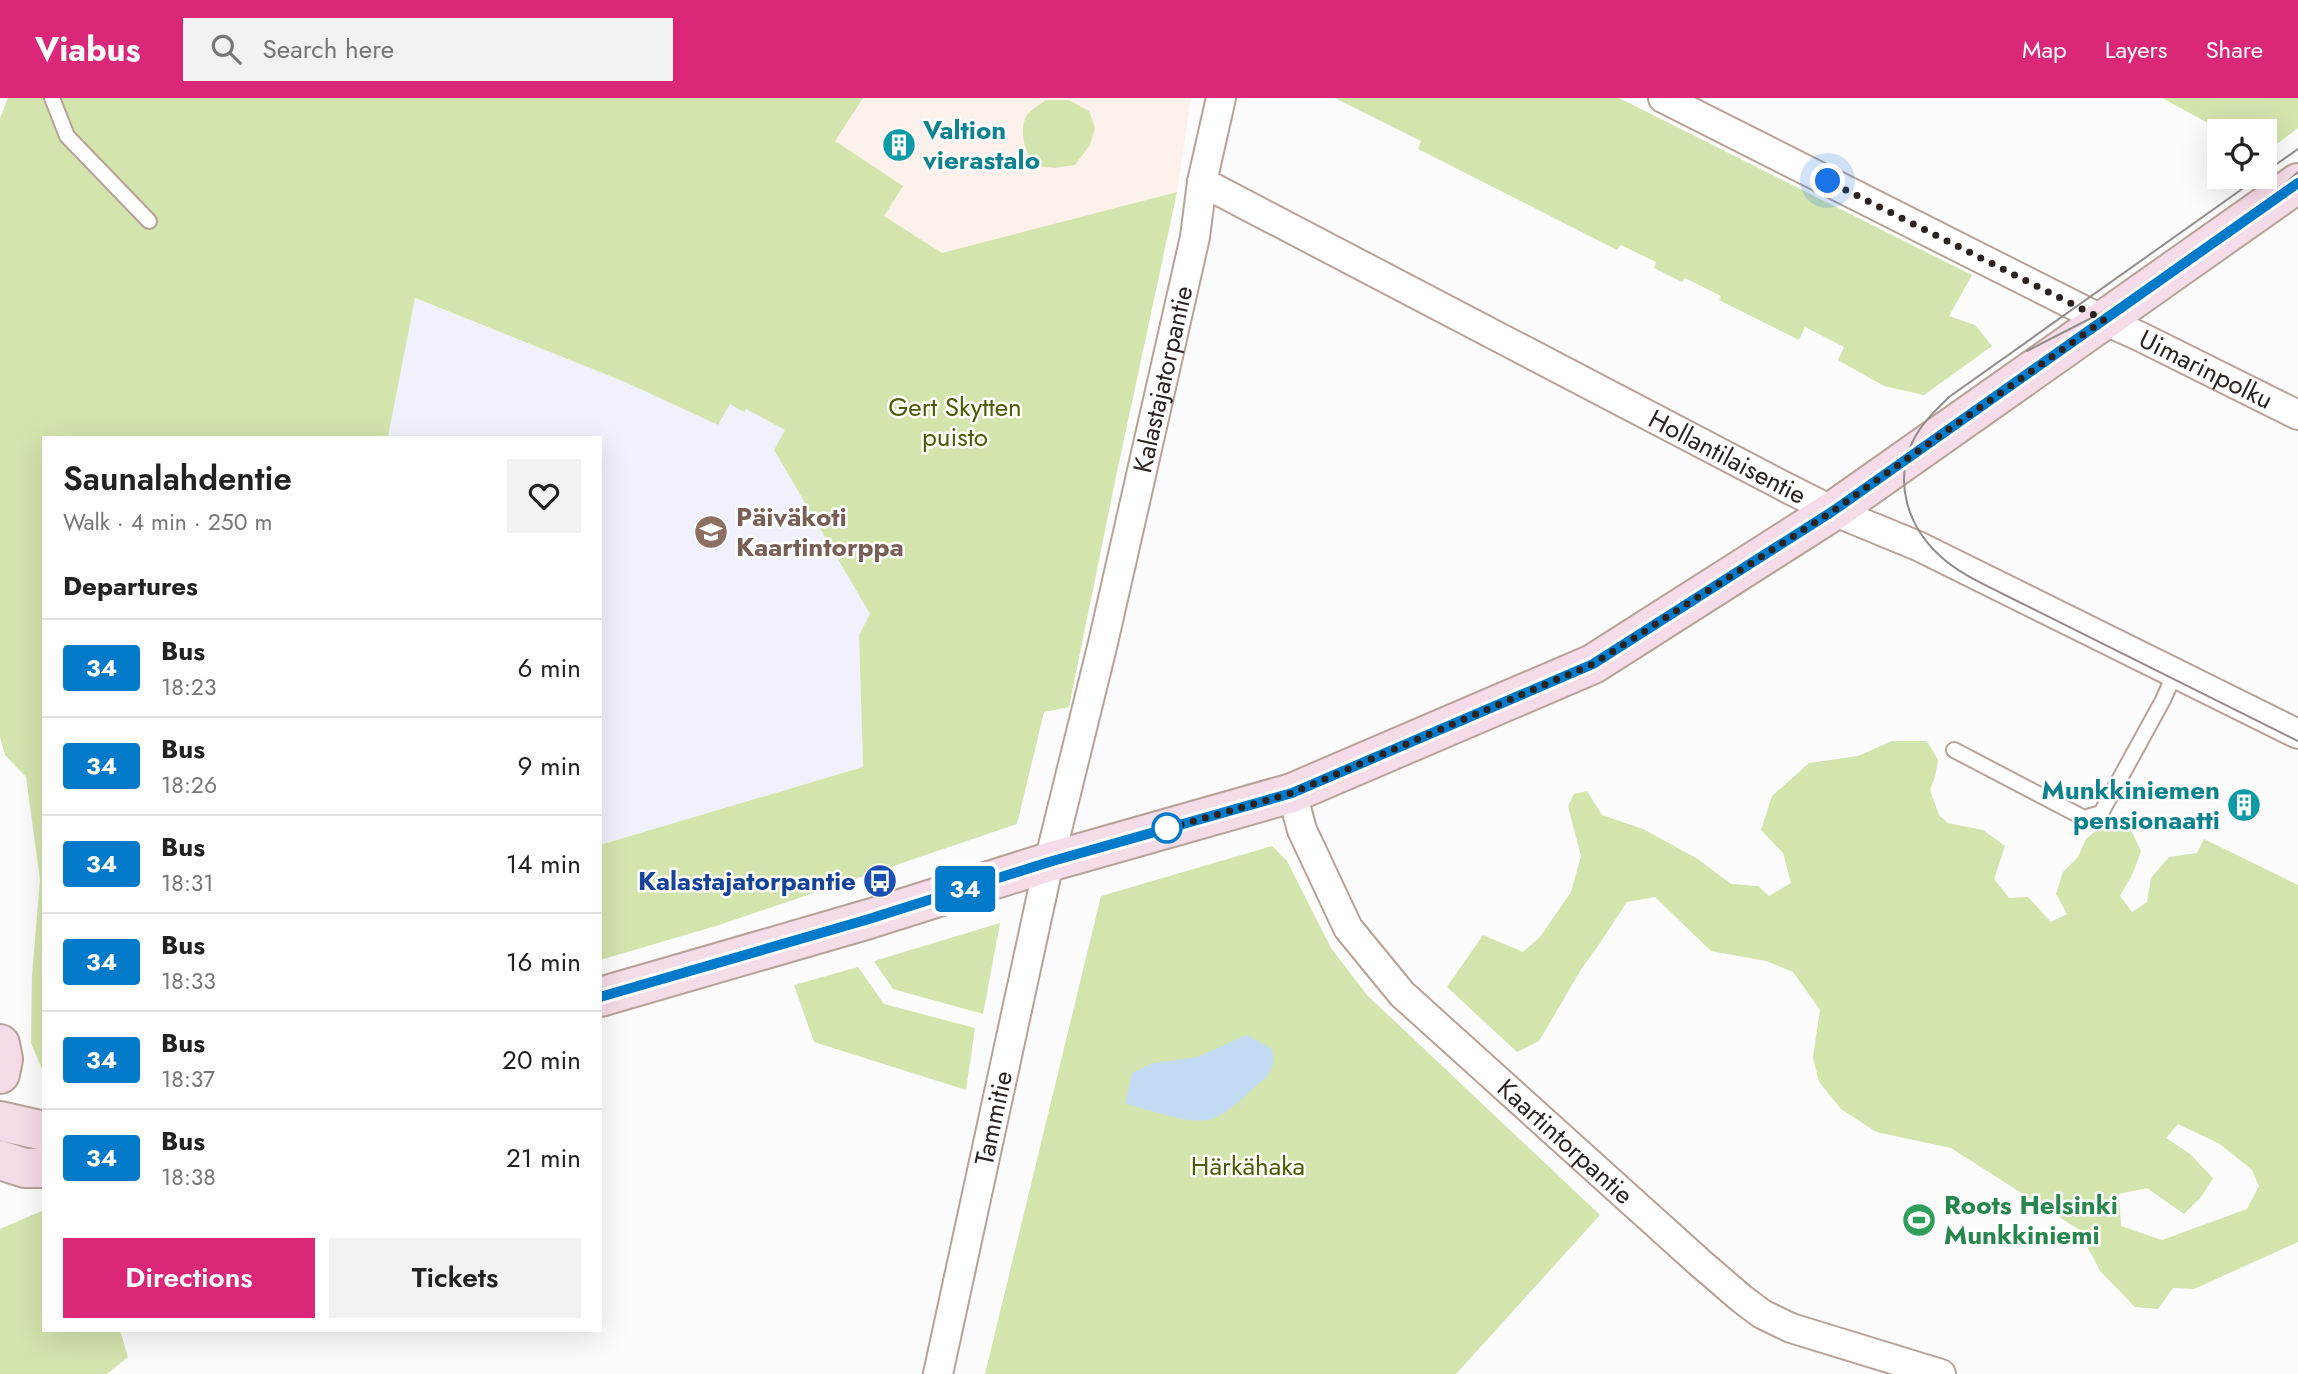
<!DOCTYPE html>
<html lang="en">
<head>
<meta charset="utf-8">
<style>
  body { margin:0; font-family:Jost,sans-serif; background:#f2f2f2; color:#222; height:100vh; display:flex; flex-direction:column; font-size:26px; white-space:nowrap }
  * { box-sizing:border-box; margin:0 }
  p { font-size:23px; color:#767676 }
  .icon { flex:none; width:38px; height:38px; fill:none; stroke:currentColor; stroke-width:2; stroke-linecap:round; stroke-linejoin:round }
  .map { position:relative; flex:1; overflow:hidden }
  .drawer { position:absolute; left:42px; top:338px; width:560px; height:896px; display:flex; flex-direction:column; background:#fff; border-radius:0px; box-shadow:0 7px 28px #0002 }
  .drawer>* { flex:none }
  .badge { padding:0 14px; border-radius:5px; font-size:24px; line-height:46px }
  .controls { position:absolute; left:2207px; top:21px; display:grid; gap:14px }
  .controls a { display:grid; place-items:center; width:70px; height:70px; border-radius:0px; background:#fff; box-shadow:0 7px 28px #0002; font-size:35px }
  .you { position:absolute; width:35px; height:35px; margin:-18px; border:5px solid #fff; border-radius:50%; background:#1a73e8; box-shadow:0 0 0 10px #1a73e833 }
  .map>.badge { position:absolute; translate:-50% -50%; box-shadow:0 0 0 4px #fff }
  h2 { padding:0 21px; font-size:26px; line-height:63px }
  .round { display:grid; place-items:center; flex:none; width:74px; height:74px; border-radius:0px; background:#f2f2f2 }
  .overview { display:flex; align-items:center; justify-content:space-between; height:119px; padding:0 21px }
  h1 { font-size:33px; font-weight:600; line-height:52px }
  .primary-button { display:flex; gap:14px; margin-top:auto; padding:14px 21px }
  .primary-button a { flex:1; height:80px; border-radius:0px; background:#db2777; color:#fff; font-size:28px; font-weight:600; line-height:80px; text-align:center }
  .primary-button a+a { background:#f2f2f2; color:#222 }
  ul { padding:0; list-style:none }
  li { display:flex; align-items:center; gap:21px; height:98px; padding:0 21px; border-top:2px solid #e0e0e0 }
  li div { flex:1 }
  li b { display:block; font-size:26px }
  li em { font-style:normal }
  li .badge { min-width:77px; font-weight:700; text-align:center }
  header { display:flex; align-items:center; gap:42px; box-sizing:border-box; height:98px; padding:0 35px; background:#db2777; color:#fff }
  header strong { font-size:33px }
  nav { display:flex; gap:38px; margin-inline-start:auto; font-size:24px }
  .search { width:490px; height:63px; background:#f2f2f2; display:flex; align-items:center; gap:18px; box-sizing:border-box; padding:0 24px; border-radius:0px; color:#767676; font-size:26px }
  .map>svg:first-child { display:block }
</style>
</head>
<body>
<header>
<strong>Viabus</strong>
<div class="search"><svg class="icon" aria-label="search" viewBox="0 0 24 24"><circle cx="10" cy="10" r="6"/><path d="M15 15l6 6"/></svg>Search here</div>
<nav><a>Map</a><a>Layers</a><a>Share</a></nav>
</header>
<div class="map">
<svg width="2298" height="1276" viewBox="0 0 2298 1276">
  <rect width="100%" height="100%" fill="#fcfcfc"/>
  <path fill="#fdf1eb" d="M 806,0 L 1191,0 L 1177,94 L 942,155 L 775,48 Z"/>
  <path fill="#f1f0fd" d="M 414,200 L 625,284 L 718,327 L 730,306 L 743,313 L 746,310 L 785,332 L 774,352 L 870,516 L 859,537 L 863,669 L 600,747 L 600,340 L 388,340 Z"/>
  <path fill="#d4e4ad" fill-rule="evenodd" d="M 8,0 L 863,0 L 835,43 L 903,88 L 884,118 L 942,155 L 1177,94 L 1114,388 L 1069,609 L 1044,614 L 1017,726 L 716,828 L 600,862 L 600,747 L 863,669 L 859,537 L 870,516 L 774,352 L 785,332 L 746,311 L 744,314 L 730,306 L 718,327 L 625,284 L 415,200 L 388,339 L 44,340 L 44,976 L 31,945 L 32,877 L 40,782 L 26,679 L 5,657 L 0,639 L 0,20 Z
    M 1335,0 L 1619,0 L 1972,177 L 1949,218 L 1975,227 L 1992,248 L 1924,297 L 1884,288 L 1838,262 L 1844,249 L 1805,229 L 1799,242 L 1719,202 L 1721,198 L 1685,180 L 1682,184 L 1654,170 L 1656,164 L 1621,147 L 1617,152 L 1418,51 L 1421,43 Z
    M 2162,0 L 2298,0 L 2298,30 L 2265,55 L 2264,33 L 2223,33 Z
    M 1046,2 L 1069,2 L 1089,13 L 1095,30 L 1090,47 L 1075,67 L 1054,70 L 1035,68 C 1025,55 1018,32 1027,17 C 1031,11 1041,6 1046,2 Z
    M 1892,643 L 1927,643 L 1938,662 L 1935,679 L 1930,692 L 1939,717 L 1948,725 L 1983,732 L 2005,748 L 1994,781 L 2009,800 L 2028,799 L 2051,824 L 2067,816 L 2056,796 L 2063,774 L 2078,759 L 2086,741 L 2105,725 L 2115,722 L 2132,734 L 2141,753 L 2133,775 L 2120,798 L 2132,814 L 2147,804 L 2151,780 L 2169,759 L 2197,755 L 2204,741 L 2298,787 L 2298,1144 L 2194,1191 L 2173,1190 L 2158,1211 L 2135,1209 L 2100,1173 L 2078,1131 L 1951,1050 L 1876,1034 L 1841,1011 L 1819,984 L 1813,959 L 1820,912 L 1793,874 L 1766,863 L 1711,853 L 1655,799 L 1627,804 L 1600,845 L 1582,870 L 1539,943 L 1517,954 L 1447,889 L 1483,837 L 1523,854 L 1540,839 L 1571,794 L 1581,758 L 1568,708 L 1574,696 L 1587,693 L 1602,717 L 1643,731 L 1698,761 L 1731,786 L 1758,788 L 1769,798 L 1791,785 L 1783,755 L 1761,732 L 1772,698 L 1809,665 L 1858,658 ZM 2178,1026 L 2220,1046 L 2252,1072 L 2259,1088 L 2247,1111 L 2162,1142 L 2121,1128 L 2119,1096 L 2147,1090 L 2184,1116 L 2201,1099 L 2213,1080 L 2190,1056 L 2166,1040 Z
    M 1272,748 L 1287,763 L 1331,850 L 1367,897 L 1600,1117 L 1456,1276 L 985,1276 L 1101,798 Z
    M 1000,825 L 983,916 L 893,891 L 874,863 Z
    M 858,869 L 884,906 L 975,930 L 966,992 L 814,944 L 794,887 Z
    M 44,1112 L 44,1232 L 120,1232 L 128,1259 L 107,1276 L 0,1276 L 0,1131 Z"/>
  <path fill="#c3dbf4" d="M 1247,937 L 1272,951 C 1276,970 1270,976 1256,988 C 1243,999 1229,1015 1212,1021 C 1191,1028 1148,1011 1125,1006 L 1132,975 L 1153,965 L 1197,959 Z"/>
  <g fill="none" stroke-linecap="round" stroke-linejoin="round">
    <g stroke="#b8a298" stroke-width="18">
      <path id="lane" d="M 52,0 L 67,38 L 149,123
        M 1954,652 L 2084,720 L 2101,715 L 2163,602 L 2175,575"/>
    </g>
    <g stroke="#b8a298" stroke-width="32">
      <g id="street">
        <path id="s1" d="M 1663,0 L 2103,222 L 2139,238 L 2298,317"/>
        <path id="s2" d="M 1202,84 L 1789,391 L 1833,413 L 1918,448 L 2298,636"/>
        <path id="s3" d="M 1292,695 L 1302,732 L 1348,830 L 1402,896 L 1699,1164 L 1742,1201 L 1762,1216 L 1791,1230 L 1941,1276"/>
        <path id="s4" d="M 938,1276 L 1049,764 L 1103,545 L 1195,139 L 1202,84 L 1221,0"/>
      </g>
    </g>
    <g stroke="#b8a298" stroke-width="42">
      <path id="secondary" d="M 600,899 L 869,821 L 1049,764 L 1292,695 L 1593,566 L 1833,413 L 2298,85
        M 0,946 L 3,961 L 0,976
        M 0,1023 L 44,1033
        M 0,1062 L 25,1070 L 44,1070"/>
    </g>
    <use href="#lane" stroke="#fff" stroke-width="14"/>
    <use href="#street" stroke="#fff" stroke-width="28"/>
    <use href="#secondary" stroke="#f6dbe8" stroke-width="38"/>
    <path stroke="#928d8b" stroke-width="2" d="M 2264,75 L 2298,51
      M 2259,79 L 1949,299 C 1935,313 1920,327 1912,345 C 1894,385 1908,428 1939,457 C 1957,474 1981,485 2003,496 L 2298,643
      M 2027,253 L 2103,214 L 2285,86 L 2298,74"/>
  </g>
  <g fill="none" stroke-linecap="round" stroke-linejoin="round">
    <g stroke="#fff" stroke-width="16">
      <path id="line" d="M 600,899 L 869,821 L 1049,764 L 1292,695 L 1593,566 L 1833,413 L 2298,85"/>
    </g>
    <use href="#line" stroke="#007ac9" stroke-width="10"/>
    <path stroke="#2b231f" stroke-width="7" stroke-dasharray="0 12.6" d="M 1167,730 L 1156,734 L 1292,695 L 1593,566 L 1833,413 L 2104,222 L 1828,83"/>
  </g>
  <defs>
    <g id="building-disc" transform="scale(1.75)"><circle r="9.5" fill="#0f9aa8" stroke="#fff"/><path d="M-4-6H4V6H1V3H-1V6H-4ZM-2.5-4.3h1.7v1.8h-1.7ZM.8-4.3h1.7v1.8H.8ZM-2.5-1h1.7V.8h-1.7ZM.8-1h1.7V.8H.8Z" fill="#fff"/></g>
    <g id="school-disc" transform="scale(1.75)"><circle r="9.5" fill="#8d6e63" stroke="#fff"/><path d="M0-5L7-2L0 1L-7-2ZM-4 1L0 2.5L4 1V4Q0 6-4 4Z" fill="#fff"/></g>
    <g id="bus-disc" transform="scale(1.75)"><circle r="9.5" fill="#1a4fb4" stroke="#fff"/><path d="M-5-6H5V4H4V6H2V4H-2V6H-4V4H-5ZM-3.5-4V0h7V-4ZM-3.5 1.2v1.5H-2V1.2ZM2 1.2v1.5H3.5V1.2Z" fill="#fff"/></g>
    <g id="stadium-disc" transform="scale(1.75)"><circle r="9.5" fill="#2e9e5b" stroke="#fff"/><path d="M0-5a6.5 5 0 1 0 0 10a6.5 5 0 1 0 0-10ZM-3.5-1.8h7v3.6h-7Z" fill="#fff"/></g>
  </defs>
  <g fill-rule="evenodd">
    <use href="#building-disc" x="899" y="47"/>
    <use href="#school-disc" x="711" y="434"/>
    <use href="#building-disc" x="2244" y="707"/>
    <use href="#bus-disc" x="880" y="783"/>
    <use href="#stadium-disc" x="1919" y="1122"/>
  </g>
  <circle fill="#fff" stroke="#007ac9" stroke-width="3.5" cx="1167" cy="730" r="14"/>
  <g text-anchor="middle" stroke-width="5" stroke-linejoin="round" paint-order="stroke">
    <g font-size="26" font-weight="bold" fill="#0d838f" stroke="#fff" text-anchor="start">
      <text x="923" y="41">Valtion<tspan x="923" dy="30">vierastalo</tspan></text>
      <text x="2220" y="701" text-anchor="end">Munkkiniemen<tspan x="2220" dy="30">pensionaatti</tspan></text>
    </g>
    <g font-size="26" fill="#2b231f" stroke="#fff">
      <text dy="9" stroke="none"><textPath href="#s1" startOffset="607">Uimarinpolku</textPath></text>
      <text dy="9" stroke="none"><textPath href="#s4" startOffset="1020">Kalastajatorpantie</textPath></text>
      <text dy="9" stroke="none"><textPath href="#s2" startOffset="593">Hollantilaisentie</textPath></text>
      <text dy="9" stroke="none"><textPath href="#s4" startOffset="262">Tammitie</textPath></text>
      <text dy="9" stroke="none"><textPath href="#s3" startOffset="452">Kaartintorpantie</textPath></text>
    </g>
    <g font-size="26" fill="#4b5d00" stroke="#fff">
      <text x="955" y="318">Gert Skytten<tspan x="955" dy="30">puisto</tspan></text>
      <text x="1248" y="1077">Härkähaka</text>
    </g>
    <g font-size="26" font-weight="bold" fill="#785e54" stroke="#fff" text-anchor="start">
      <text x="736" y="428">Päiväkoti<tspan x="736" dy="30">Kaartintorppa</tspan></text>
    </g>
    <g font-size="26" font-weight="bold" fill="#164399" stroke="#fff" text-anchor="end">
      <text x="856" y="792">Kalastajatorpantie</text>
    </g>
    <g font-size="26" font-weight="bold" fill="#27864d" stroke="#fff" text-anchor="start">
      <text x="1944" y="1116">Roots Helsinki<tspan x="1944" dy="30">Munkkiniemi</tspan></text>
    </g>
  </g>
</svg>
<div class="controls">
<a><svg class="icon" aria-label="locate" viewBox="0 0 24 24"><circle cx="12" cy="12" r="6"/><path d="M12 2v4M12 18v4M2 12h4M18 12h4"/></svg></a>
</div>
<div class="you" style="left:1828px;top:83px"></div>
<b class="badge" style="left:965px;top:791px;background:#007ac9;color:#fff">34</b>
<section class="drawer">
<div class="overview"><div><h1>Saunalahdentie</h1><p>Walk · 4 min · 250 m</p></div><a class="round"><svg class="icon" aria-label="heart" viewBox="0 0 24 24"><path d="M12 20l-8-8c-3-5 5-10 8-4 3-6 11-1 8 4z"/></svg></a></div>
<h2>Departures</h2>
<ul>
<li><span class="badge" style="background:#007ac9;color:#fff">34</span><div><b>Bus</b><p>18:23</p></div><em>6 min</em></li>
<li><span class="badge" style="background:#007ac9;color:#fff">34</span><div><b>Bus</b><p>18:26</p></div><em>9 min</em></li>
<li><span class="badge" style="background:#007ac9;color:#fff">34</span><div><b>Bus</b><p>18:31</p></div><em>14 min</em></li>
<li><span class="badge" style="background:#007ac9;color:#fff">34</span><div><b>Bus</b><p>18:33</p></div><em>16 min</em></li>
<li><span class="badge" style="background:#007ac9;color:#fff">34</span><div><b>Bus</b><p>18:37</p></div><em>20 min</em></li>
<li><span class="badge" style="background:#007ac9;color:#fff">34</span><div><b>Bus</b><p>18:38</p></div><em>21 min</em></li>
</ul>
<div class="primary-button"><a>Directions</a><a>Tickets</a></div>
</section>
</div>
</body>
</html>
